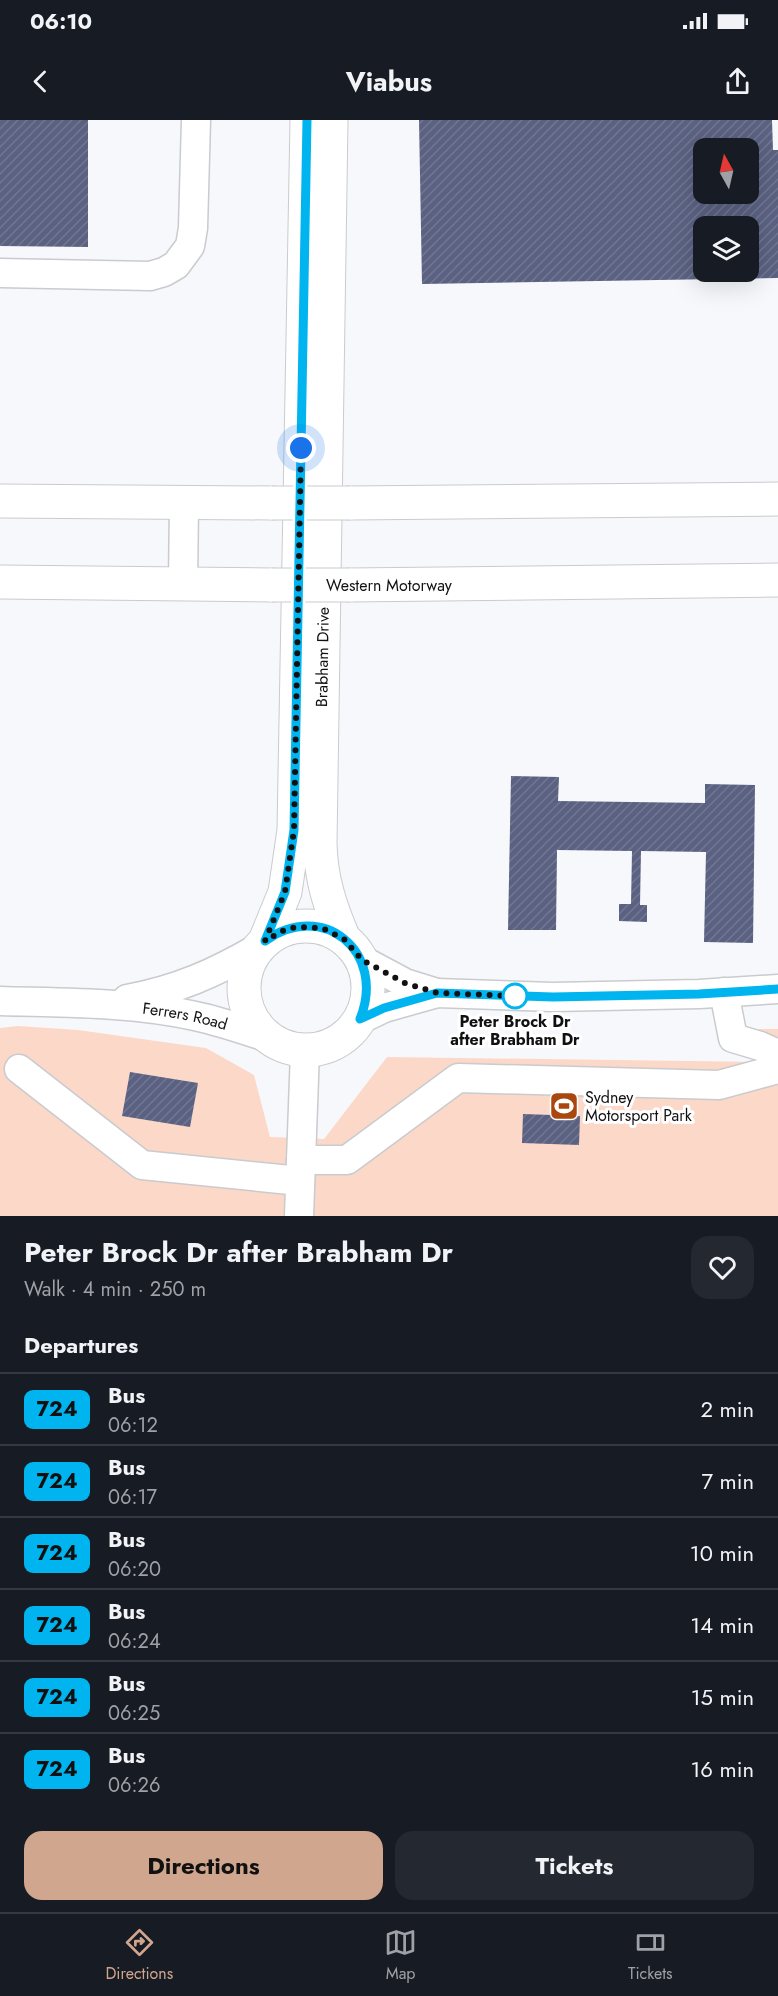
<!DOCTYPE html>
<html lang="en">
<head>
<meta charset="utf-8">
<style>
  body { margin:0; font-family:Jost,sans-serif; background:#242831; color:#f1f3f6; height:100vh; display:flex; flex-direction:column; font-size:22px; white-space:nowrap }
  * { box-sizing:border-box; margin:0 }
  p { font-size:20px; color:#9ea1a6 }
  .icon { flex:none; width:33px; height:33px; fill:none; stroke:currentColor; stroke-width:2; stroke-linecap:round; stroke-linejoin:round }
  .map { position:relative; height:1096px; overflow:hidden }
  .sheet { display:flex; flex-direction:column; background:#171b24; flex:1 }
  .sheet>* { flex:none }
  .badge { padding:0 12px; border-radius:9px; font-size:21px; line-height:39px }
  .needle { width:39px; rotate:352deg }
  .fabs { position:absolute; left:693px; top:18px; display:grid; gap:12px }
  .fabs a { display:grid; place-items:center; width:66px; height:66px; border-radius:12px; background:#171b24; box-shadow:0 6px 24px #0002; font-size:30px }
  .you { position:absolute; width:30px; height:30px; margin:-15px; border:4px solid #fff; border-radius:50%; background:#1a73e8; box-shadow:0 0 0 9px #1a73e833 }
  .map>.badge { position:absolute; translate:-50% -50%; box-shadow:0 0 0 3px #fff }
  h2 { padding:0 24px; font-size:22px; line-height:54px }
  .round { display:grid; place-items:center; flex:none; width:63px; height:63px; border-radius:18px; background:#242831 }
  .summary { display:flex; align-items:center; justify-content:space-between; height:102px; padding:0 24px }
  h1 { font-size:28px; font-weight:700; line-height:45px }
  .cta { display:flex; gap:12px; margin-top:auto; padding:12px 24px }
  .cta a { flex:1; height:69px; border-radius:18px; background:#d1a68e; color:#111; font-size:24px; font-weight:700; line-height:69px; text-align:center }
  .cta a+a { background:#242831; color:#f1f3f6 }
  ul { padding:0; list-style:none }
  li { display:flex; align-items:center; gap:18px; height:72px; padding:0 24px; border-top:2px solid #363941 }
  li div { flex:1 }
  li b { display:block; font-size:22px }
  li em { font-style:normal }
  li .badge { min-width:66px; font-weight:700; text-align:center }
  .status { display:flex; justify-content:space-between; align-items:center; height:42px; padding:0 30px; background:#171b24; direction:ltr }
  .status svg { height:16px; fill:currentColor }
  header { display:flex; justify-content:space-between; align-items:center; height:78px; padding:0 24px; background:#171b24; font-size:27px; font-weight:700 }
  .menu { display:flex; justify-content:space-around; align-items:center; height:84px; border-top:2px solid #363941; background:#171b24; font-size:16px; color:#9ea1a6 }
  .menu a { display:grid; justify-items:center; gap:3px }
  .menu .selected { color:#d1a68e }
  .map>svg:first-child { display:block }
</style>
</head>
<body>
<div class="status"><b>06:10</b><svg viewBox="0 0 49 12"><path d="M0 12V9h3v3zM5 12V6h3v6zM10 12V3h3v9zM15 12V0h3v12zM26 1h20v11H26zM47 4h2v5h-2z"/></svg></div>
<header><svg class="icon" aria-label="back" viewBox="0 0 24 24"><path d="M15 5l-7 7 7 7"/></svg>Viabus<svg class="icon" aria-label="share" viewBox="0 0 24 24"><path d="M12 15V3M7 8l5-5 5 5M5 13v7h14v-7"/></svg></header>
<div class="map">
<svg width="778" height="1096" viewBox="0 0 778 1096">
  <defs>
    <pattern id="building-hatch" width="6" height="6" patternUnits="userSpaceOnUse" patternTransform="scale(1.5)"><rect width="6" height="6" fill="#5a6182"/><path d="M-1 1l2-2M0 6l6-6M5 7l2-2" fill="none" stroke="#727790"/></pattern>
  </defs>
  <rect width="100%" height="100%" fill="#f7f8fb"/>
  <path fill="#fcd8c8" d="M 18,906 L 78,910 L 206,928 L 254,955 L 270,1017 L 324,1019 L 387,937 L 760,942 L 759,909 L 778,909 L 778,1096 L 0,1096 L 0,908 Z"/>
  <path fill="url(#building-hatch)" fill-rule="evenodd" d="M 0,0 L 88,0 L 88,127 L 0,126 Z
    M 419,0 L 772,0 L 773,30 L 778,30 L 778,158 L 422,164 ZM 704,28 L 748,28 L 748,74 L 704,74 ZM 704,106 L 748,106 L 748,152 L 704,152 Z
    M 511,656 L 559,657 L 558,681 L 705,683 L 705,664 L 755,665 L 753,823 L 704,822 L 706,732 L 641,731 L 640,785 L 647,785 L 647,802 L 619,801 L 619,784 L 631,784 L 632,731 L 557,730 L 556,810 L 508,810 Z
    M 130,952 L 198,963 L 190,1007 L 122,996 Z
    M 523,994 L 580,996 L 579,1025 L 522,1023 Z"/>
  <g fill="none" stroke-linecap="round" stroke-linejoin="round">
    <g stroke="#cacbce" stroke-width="31">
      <g id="minor">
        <path d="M 0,153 L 150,156 L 164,152 L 176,145 L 190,126 L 193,108 L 196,0"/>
        <path d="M 183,464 L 184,383"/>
        <path d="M 362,840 L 405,863 L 437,873"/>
        <path d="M 724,872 L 733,918 L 760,926 L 778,934"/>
        <path d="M 127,879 C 177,870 215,853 258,828"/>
        <path id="s1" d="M 0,881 C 65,883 131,882 195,896 C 219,901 242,909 266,917"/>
        <path d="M 361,899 L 384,888 L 437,873 L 553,877 L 699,874 L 778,869"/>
        <path d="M 19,949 L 142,1045 L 300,1061"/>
        <path d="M 301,1040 L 347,1040 L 458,958 L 719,965 L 778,949"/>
        <path d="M 299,1096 L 305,931"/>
      </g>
    </g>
    <g stroke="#cacbce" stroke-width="35">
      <path id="major" d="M 331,0 L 320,724 C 321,759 330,787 344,819
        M244 868a62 62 0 1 1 124 0a62 62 0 1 1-124 0Z
        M 265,821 L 285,772 L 294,710 L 307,0"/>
    </g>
    <g stroke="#cacbce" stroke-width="35">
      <path id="highway" d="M 0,381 L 272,383
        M 350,383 L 778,379
        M 0,462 L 272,465
        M 350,465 L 778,460"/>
    </g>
    <use href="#minor" stroke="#fff" stroke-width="28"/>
    <use href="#major" stroke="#fff" stroke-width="33"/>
    <use href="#highway" stroke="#fff" stroke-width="33"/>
    <g stroke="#cacbce" stroke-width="35" stroke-linecap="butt">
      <path id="highway-bridge" d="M 272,383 L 350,383
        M 272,465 L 350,465"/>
    </g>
    <use href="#highway-bridge" stroke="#fff" stroke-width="33"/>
  </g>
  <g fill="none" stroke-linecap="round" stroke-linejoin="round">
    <g stroke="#fff" stroke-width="14">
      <path id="line" d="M 307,0 L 294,710 L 285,772 L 265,821 C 323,779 387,832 360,899 L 384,888 L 437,873 L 553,877 L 699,874 L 778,869"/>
    </g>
    <use href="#line" stroke="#00b5ef" stroke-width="9"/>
    <path stroke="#111112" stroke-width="6" stroke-dasharray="0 10.8" d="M 301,328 L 294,710 L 285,772 L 265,821 L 286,809 L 298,807 L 322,808 L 344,819 L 362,840 L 405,863 L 437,873 L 515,876"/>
  </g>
  <defs>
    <g id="stadium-square" transform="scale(1.5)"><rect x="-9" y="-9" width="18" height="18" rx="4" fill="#aa470e" stroke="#fff"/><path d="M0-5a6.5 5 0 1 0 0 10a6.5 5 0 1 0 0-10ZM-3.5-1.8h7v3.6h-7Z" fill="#fff"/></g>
  </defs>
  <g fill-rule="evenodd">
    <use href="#stadium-square" x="564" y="986"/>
  </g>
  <circle fill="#fff" stroke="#00b5ef" stroke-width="3" cx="515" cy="876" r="12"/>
  <g text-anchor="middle" stroke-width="6" stroke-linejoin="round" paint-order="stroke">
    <g font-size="16" fill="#111112" stroke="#fff">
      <text x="389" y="471">Western Motorway</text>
      <text transform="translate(322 537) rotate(-89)" y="6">Brabham Drive</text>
      <text dy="6" stroke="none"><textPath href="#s1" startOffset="186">Ferrers Road</textPath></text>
    </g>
    <g font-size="16" font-weight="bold" fill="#111112" stroke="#fff">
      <text x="515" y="907">Peter Brock Dr<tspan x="515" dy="18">after Brabham Dr</tspan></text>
    </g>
    <g font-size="16" fill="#111112" stroke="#fff" text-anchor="start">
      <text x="585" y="983">Sydney<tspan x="585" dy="18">Motorsport Park</tspan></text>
    </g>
  </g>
</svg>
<div class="fabs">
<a><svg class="needle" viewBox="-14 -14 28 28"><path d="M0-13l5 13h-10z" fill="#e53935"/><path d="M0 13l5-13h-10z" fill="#9ea1a6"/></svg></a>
<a><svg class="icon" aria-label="layers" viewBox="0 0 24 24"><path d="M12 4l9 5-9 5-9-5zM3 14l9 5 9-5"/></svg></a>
</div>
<div class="you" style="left:301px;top:328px"></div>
</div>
<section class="sheet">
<div class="summary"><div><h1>Peter Brock Dr after Brabham Dr</h1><p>Walk · 4 min · 250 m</p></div><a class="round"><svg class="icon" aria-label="heart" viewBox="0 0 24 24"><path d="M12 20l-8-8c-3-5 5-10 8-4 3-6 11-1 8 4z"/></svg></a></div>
<h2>Departures</h2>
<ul>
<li><span class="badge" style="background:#00b5ef;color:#111">724</span><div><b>Bus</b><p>06:12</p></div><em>2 min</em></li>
<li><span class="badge" style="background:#00b5ef;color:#111">724</span><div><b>Bus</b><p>06:17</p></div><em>7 min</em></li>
<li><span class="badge" style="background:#00b5ef;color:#111">724</span><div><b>Bus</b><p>06:20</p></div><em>10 min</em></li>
<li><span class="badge" style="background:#00b5ef;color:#111">724</span><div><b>Bus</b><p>06:24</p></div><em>14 min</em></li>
<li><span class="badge" style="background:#00b5ef;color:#111">724</span><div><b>Bus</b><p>06:25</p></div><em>15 min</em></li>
<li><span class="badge" style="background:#00b5ef;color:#111">724</span><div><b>Bus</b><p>06:26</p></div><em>16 min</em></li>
</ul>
<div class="cta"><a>Directions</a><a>Tickets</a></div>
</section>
<nav class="menu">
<a class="selected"><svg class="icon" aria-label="directions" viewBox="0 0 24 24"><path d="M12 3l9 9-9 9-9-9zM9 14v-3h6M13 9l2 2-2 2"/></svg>Directions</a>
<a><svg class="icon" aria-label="map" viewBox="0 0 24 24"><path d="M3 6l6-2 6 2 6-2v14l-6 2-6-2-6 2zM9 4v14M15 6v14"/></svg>Map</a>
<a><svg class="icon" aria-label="tickets" viewBox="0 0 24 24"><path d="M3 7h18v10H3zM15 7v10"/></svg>Tickets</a>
</nav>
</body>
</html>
